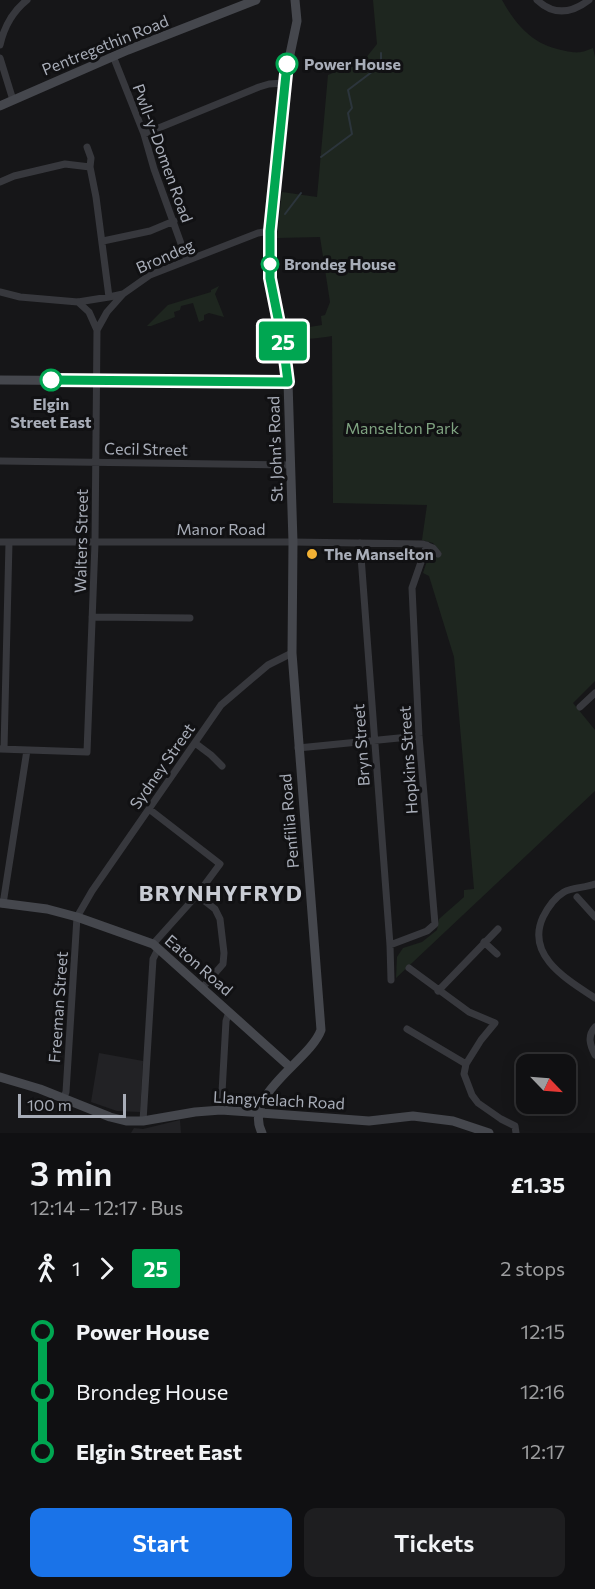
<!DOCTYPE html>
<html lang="en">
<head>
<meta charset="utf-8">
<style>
  body { margin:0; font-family:Commissioner,sans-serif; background:#1e1e20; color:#f1f3f6; height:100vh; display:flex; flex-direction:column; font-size:22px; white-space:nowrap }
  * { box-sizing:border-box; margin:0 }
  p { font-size:20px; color:#9c9d9f }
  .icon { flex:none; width:33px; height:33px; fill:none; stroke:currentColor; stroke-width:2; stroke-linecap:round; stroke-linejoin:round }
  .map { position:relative; height:1133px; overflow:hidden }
  .sheet { display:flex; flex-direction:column; background:#101012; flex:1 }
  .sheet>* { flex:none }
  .badge { padding:0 12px; border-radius:4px; font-size:21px; line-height:39px }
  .needle { width:39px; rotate:115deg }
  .controls { position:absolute; left:516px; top:1054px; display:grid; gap:12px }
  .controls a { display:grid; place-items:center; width:60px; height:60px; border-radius:12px; background:#101012; box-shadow:0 3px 15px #0003,0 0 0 2px #303032; font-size:30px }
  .scale { position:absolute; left:18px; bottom:15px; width:108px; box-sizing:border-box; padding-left:6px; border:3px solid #a8adb8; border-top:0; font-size:16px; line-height:21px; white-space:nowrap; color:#a8adb8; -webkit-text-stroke:4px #111113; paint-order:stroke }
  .map>.badge { position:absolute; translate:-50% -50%; box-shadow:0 0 0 3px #fff }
  .legs { display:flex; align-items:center; gap:9px; height:66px; padding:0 30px; font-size:20px }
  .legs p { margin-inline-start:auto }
  .overview { display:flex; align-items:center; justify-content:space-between; height:102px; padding:0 30px }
  h1 { font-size:33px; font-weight:600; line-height:45px }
  .button { display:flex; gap:12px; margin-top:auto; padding:12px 30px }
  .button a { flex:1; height:69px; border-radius:12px; background:#1a73e8; color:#fff; font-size:24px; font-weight:600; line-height:69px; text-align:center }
  .button a+a { background:#1e1e20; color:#f1f3f6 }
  ul { padding:0 30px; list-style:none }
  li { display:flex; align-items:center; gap:21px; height:60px; font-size:22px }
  li i { display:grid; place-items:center; width:9px; height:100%; margin:0 8px; background:currentColor }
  li i::after { content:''; width:15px; height:15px; margin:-8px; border:4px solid; border-radius:50%; background:#101012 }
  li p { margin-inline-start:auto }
  li:first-child i { background:linear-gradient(#0000 50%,currentColor 0) }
  li:last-child i { background:linear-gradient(currentColor 50%,#0000 0) }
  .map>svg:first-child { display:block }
</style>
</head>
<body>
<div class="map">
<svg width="595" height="1133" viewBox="0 0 595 1133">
  <rect width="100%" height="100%" fill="#161618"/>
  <path fill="#222225" d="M 99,1053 L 143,1061 L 140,1112 L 117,1111 L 91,1102 Z
    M 180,1120 L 181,1133 L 131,1133 L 134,1128 L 143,1129 Z"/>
  <path fill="#1e261f" d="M 373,0 L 502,0 C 516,25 532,44 561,50 C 576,53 579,54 593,48 L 595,57 L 595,681 L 573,703 L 595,730 L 595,791 L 396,978 L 397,957 L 403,948 L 422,942 L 437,930 L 439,919 L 464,897 L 464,890 L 474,889 L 454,657 L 429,576 L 423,573 L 430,552 L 442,555 L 433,543 L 422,540 L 427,505 L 333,503 L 332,336 C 318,338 300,342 287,334 L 285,319 L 288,316 L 291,330 L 322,325 L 321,316 L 325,315 L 330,302 L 320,237 L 277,238 L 282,192 L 317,197 L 328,75 L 365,59 L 377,44 Z
    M 219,286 L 215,294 L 224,317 L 209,313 L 204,315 L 204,320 L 199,322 L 193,303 L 181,306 L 180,310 L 174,312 L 175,317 L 151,326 L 147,326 L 168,305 L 211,292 L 211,290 Z"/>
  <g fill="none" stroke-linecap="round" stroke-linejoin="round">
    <path stroke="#2c353c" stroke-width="2" d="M 321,157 L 352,134 L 348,113 L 352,108 L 348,90 L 381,65 L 381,53
      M 285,214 L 301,193"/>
    <path stroke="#37383d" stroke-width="7" d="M 537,0 C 554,16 572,13 589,0
      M 0,45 C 4,27 12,12 27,0
      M 113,56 L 144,134 L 154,169 L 187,260
      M 0,58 L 13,100
      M 144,134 L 259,87 L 269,84 L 284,83
      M 87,147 L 91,158 L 90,167 L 96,197 L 109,297
      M 0,182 L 14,176 L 65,164 L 90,167
      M 103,241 L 150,231 L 174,221
      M 0,292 L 20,297 L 78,302 L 109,297 L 123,294 L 150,275 L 258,233 L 270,231
      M 78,302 L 89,312 L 97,330
      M 0,461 L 291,465
      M 0,542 L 293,542 L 423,544 L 433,548 L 438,554
      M 360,543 L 390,945 L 391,980
      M 92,617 L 190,618
      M 580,707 L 595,693
      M 195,743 L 211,755 L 222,766
      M 298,748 L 419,736
      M 0,749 L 87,752 L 95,543 L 97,330 L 107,312 L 123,294
      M 4,749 L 9,542
      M 149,809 L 220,864 L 197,895 L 153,944
      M 595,884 C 585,888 573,887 564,892 C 554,898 548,907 543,917 C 525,956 568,980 595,998
      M 197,895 L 215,909 L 220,919 L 224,953 L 223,964 L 203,987
      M 577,897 L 595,917
      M 3,904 L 27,750
      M 484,942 L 497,954
      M 390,945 L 427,931 L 435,924 L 419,736 L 412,588 L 427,545
      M 409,968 L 469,1012 L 495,1023 L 481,1040 L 466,1064 L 464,1074 L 472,1095 L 478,1103 L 501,1119 L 515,1126 L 516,1133
      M 438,991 L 498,929
      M 595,1027 C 587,1036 590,1045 595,1055
      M 407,1029 L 466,1064
      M 63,1099 L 66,1092 L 77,917 L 92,891 L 221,705 L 268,665 L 292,653
      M 221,1110 L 226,1021 L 229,1012
      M 143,1121 L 153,959 L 158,949"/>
    <path stroke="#45474d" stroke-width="9" d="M 0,106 L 128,50 L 256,0
      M 0,380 L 288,382
      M 0,903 L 47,909 L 77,917 L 153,944 L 290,1067
      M 0,1077 L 40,1089 L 110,1117 L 126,1121 L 143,1121 L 195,1112 L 221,1110 L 369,1121 L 413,1116 L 453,1121 L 489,1133
      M 262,1133 C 242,1094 310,1061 321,1030 L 292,653 L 293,542 L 288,382 L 283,343 L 270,278 L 270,231 L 284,83 L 297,21 L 295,0"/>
  </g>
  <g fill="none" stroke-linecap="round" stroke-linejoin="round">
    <g stroke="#fff" stroke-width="14">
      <path id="line-1" d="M 51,380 L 288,382 L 283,343 L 270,278 L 270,231 L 287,64"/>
    </g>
    <use href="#line-1" stroke="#00a651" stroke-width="9"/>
  </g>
  <g fill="#fff" stroke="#00a651" stroke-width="3">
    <circle cx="287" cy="64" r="10"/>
    <circle cx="270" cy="264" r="8"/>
    <circle cx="51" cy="380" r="10"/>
  </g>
  <circle fill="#f2b134" stroke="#111113" stroke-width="2" cx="312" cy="554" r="6"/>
  <g text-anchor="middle" stroke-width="6" stroke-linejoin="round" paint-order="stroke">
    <g font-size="16" fill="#a8adb8" stroke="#111113">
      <text transform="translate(105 45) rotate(-22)" y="6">Pentregethin Road</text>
      <text transform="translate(163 153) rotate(70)" y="6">Pwll-y-Domen Road</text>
      <text transform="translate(165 256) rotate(-24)" y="6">Brondeg</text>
      <text transform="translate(146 449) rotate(1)" y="6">Cecil Street</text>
      <text transform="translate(275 449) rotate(-92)" y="6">St. John's Road</text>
      <text x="221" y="535">Manor Road</text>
      <text transform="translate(81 541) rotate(-89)" y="6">Walters Street</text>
      <text transform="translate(361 745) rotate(-94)" y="6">Bryn Street</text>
      <text transform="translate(408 760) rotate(-94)" y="6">Hopkins Street</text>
      <text transform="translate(162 766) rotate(-55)" y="6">Sydney Street</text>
      <text transform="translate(289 821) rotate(-95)" y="6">Penfilia Road</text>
      <text transform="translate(199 965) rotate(41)" y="6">Eaton Road</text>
      <text transform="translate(58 1007) rotate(-86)" y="6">Freeman Street</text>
      <text transform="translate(279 1100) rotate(3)" y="6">Llangyfelach Road</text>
    </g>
    <g font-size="16" font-weight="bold" fill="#a8adb8" stroke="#111113" text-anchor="start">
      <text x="304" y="70">Power House</text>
      <text x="284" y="270">Brondeg House</text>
      <text x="51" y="410" text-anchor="middle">Elgin<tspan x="51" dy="18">Street East</tspan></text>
    </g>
    <g font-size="16" fill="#7fa381" stroke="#111113">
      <text x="402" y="434">Manselton Park</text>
    </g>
    <g font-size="16" font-weight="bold" fill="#a8adb8" stroke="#111113" text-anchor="start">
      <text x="324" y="560">The Manselton</text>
    </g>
    <g font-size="22" font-weight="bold" letter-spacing="1.5" fill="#c9ccd4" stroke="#111113">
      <text x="221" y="901">BRYNHYFRYD</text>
    </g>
  </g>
</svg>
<div class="controls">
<a><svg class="needle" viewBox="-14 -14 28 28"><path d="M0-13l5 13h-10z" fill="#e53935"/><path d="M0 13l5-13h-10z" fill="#9c9d9f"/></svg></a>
</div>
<div class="scale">100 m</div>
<b class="badge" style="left:283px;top:341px;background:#00a651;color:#fff">25</b>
</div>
<section class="sheet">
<div class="overview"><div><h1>3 min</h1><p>12:14 – 12:17 · Bus</p></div><b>£1.35</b></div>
<div class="legs"><svg class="icon" aria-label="walk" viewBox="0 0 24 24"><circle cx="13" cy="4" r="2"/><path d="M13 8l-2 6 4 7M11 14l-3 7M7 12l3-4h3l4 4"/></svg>1<svg class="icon" aria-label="forward" viewBox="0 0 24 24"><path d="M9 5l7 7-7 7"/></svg><b class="badge" style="background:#00a651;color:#fff">25</b><p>2 stops</p></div>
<ul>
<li><i style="color:#00a651"></i><b>Power House</b><p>12:15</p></li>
<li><i style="color:#00a651"></i><span>Brondeg House</span><p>12:16</p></li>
<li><i style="color:#00a651"></i><b>Elgin Street East</b><p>12:17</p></li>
</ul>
<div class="button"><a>Start</a><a>Tickets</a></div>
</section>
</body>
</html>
